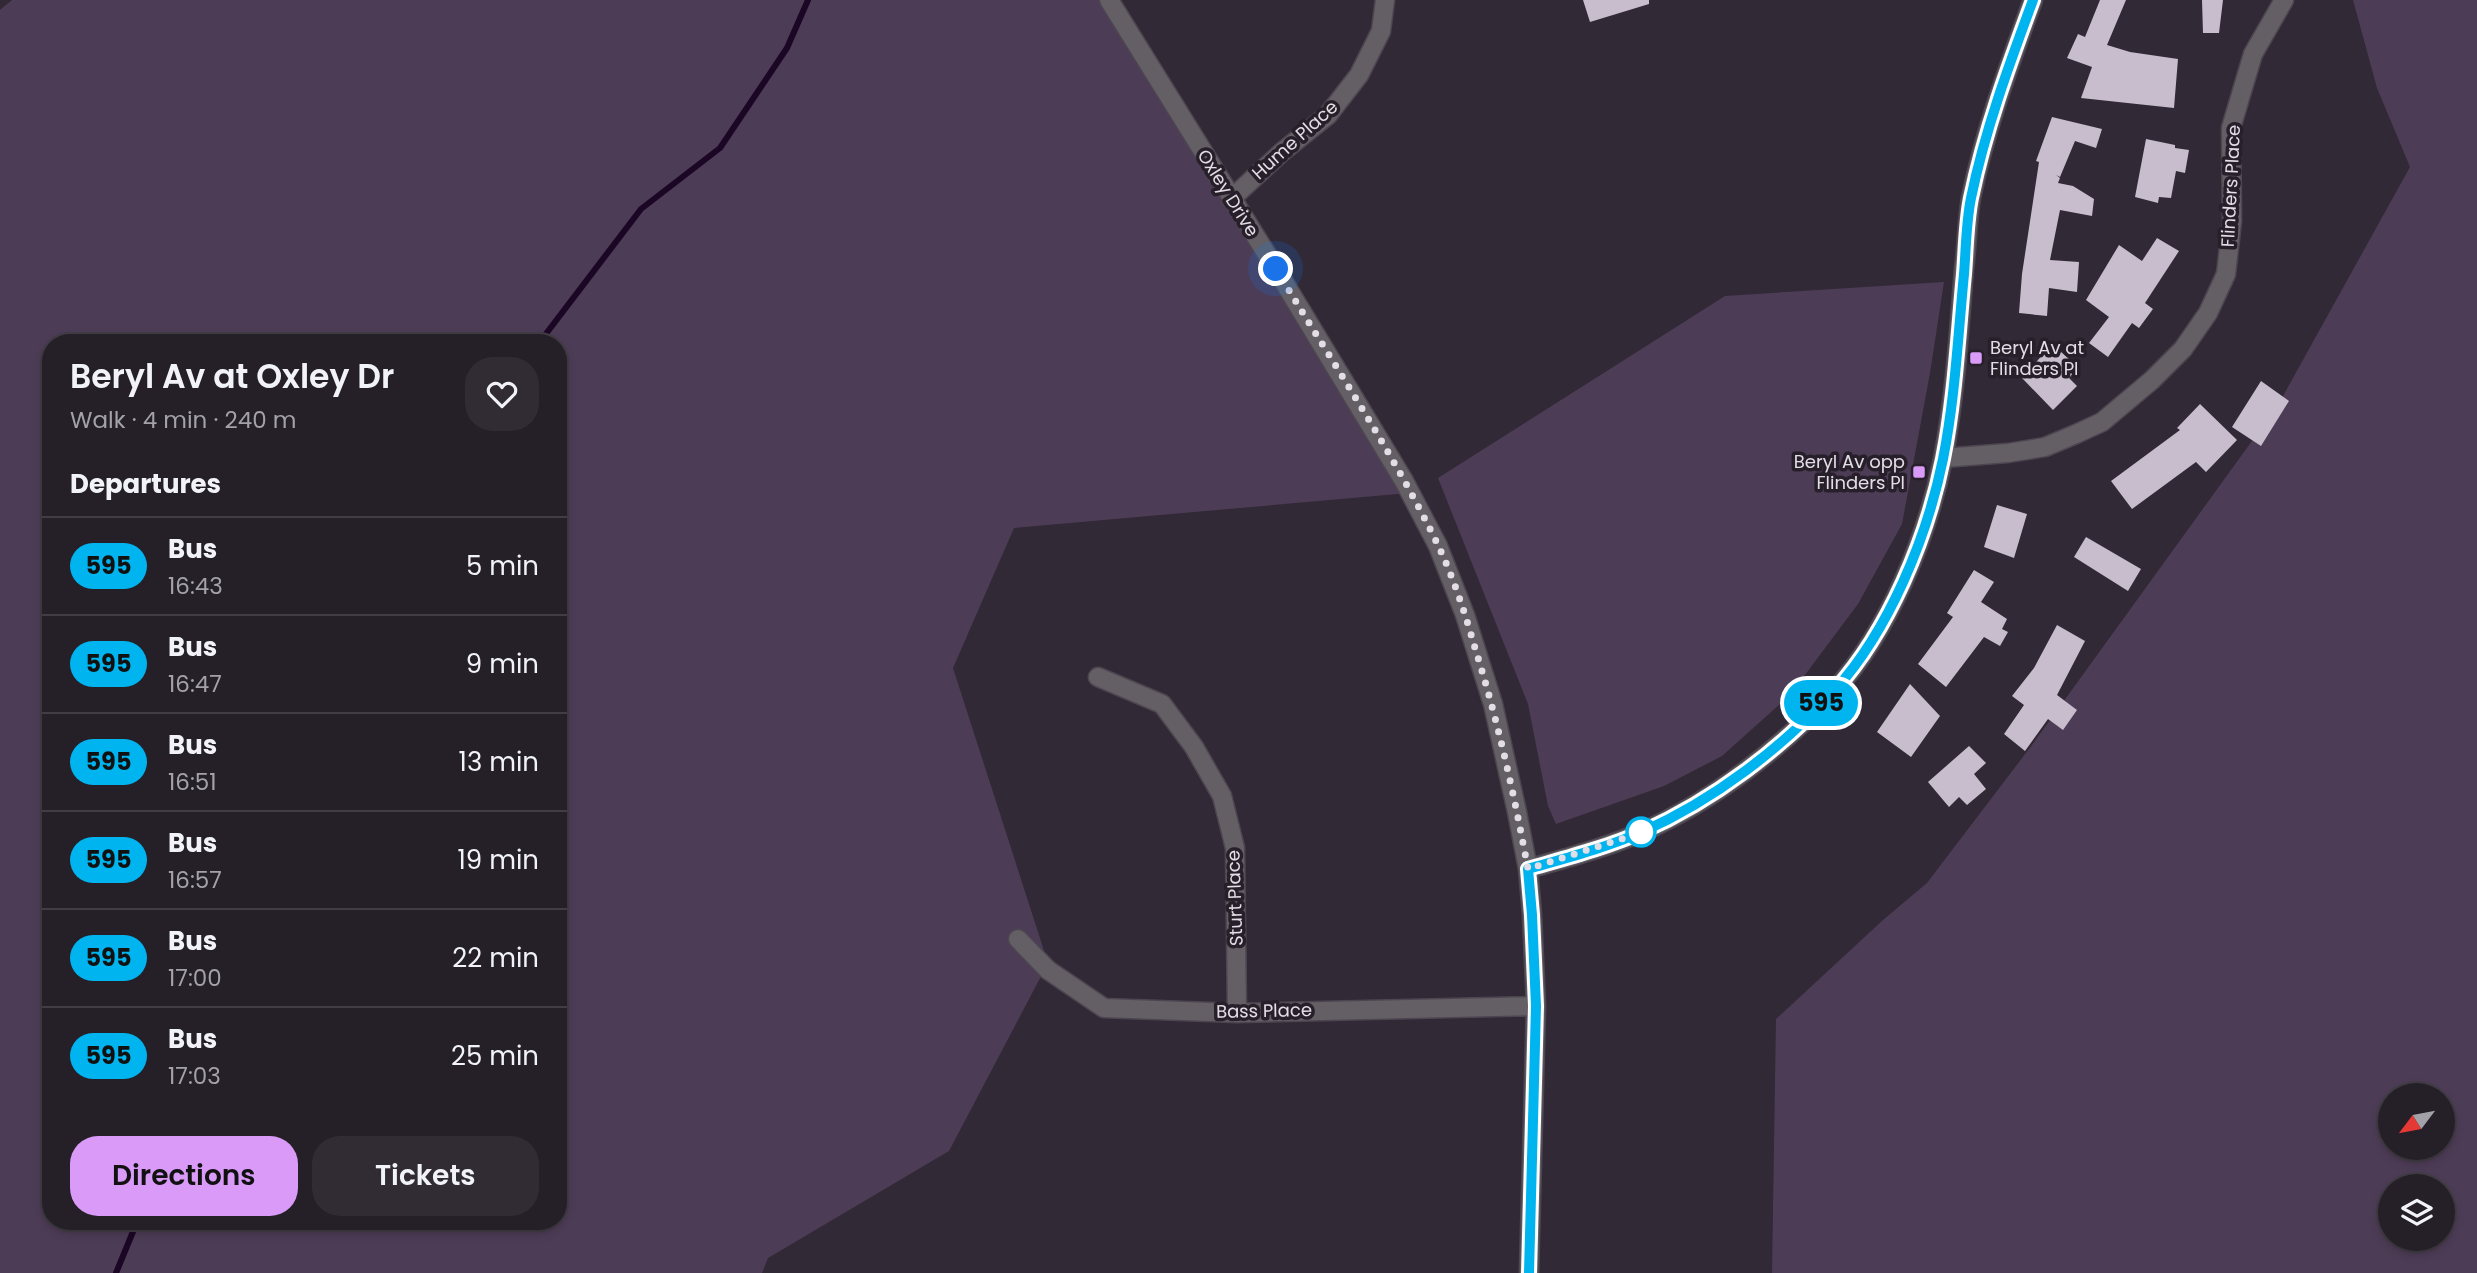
<!DOCTYPE html>
<html lang="en">
<head>
<meta charset="utf-8">
<style>
  body { margin:0; font-family:Poppins,sans-serif; background:#312c34; color:#f1f3f6; height:100vh; display:flex; flex-direction:column; font-size:26px; white-space:nowrap }
  * { box-sizing:border-box; margin:0 }
  p { font-size:23px; color:#a3a2a8 }
  .icon { flex:none; width:38px; height:38px; fill:none; stroke:currentColor; stroke-width:2; stroke-linecap:round; stroke-linejoin:round }
  .map { position:relative; flex:1; overflow:hidden }
  .panel { position:absolute; left:42px; top:334px; width:525px; height:896px; display:flex; flex-direction:column; background:#251f28; border-radius:28px; box-shadow:0 4px 10px #0003,0 0 0 2px #423d45 }
  .panel>* { flex:none }
  .badge { padding:0 14px; border-radius:23px; font-size:24px; line-height:46px }
  .needle { width:46px; rotate:238deg }
  .tools { position:absolute; left:2378px; top:1083px; display:grid; gap:14px }
  .tools a { display:grid; place-items:center; width:77px; height:77px; border-radius:50%; background:#251f28; box-shadow:0 4px 10px #0003,0 0 0 2px #423d45; font-size:35px }
  .you { position:absolute; width:35px; height:35px; margin:-18px; border:5px solid #fff; border-radius:50%; background:#1a73e8; box-shadow:0 0 0 10px #1a73e833 }
  .map>.badge { position:absolute; translate:-50% -50%; box-shadow:0 0 0 4px #fff }
  h2 { padding:0 28px; font-size:26px; line-height:63px }
  .round { display:grid; place-items:center; flex:none; width:74px; height:74px; border-radius:28px; background:#312c34 }
  .overview { display:flex; align-items:center; justify-content:space-between; height:119px; padding:0 28px }
  h1 { font-size:33px; font-weight:600; line-height:52px }
  .primary-button { display:flex; gap:14px; margin-top:auto; padding:14px 28px }
  .primary-button a { flex:1; height:80px; border-radius:28px; background:#d99af8; color:#111; font-size:28px; font-weight:600; line-height:80px; text-align:center }
  .primary-button a+a { background:#312c34; color:#f1f3f6 }
  ul { padding:0; list-style:none }
  li { display:flex; align-items:center; gap:21px; height:98px; padding:0 28px; border-top:2px solid #423d45 }
  li div { flex:1 }
  li b { display:block; font-size:26px }
  li em { font-style:normal }
  li .badge { min-width:77px; font-weight:700; text-align:center }
  .map>svg:first-child { display:block }
</style>
</head>
<body>
<div class="map">
<svg width="2477" height="1273" viewBox="0 0 2477 1273">
  <rect width="100%" height="100%" fill="#312935"/>
  <path fill="#4d3c56" fill-rule="evenodd" d="M 12,0 L 1108,0 L 1409,493 L 1014,528 L 953,668 L 1048,963 L 949,1151 L 768,1258 L 762,1273 L 0,1273 L 0,10 ZM 51,343 L 558,343 L 558,1222 L 51,1222 Z
    M 2353,0 L 2477,0 L 2477,1273 L 1772,1273 L 1776,1019 L 1883,920 L 1927,883 L 2032,745 L 2278,405 L 2410,167 L 2377,88 ZM 2390,1096 L 2443,1096 L 2443,1148 L 2390,1148 ZM 2390,1186 L 2443,1186 L 2443,1239 L 2390,1239 Z
    M 1944,282 L 1930,373 L 1902,524 L 1858,604 L 1790,695 L 1722,756 L 1664,786 L 1556,824 L 1548,806 L 1528,704 L 1438,478 L 1725,296 Z"/>
  <g fill="none" stroke-linecap="round" stroke-linejoin="round">
    <path stroke="#1c0625" stroke-width="6" d="M 539,343 L 641,209 L 720,148 L 787,48 L 808,0
      M 116,1273 L 137,1222"/>
  </g>
  <path fill="#c7bdcc" d="M 1583,0 L 1649,0 L 1649,4 L 1590,22 Z
    M 2100,0 L 2126,0 L 2107,45 L 2130,52 L 2178,59 L 2174,108 L 2081,98 L 2092,67 L 2067,58 L 2078,34 L 2085,37 Z
    M 2202,0 L 2223,0 L 2219,33 L 2203,33 Z
    M 2052,117 L 2102,129 L 2096,148 L 2075,141 L 2060,177 L 2056,175 L 2060,178 L 2058,183 L 2073,186 L 2094,199 L 2092,216 L 2060,210 L 2050,260 L 2079,262 L 2077,292 L 2049,288 L 2047,316 L 2019,313 L 2022,274 L 2039,162 L 2036,161 Z
    M 2146,139 L 2175,145 L 2175,148 L 2189,150 L 2185,173 L 2176,171 L 2171,198 L 2159,197 L 2158,203 L 2135,197 Z
    M 2157,238 L 2179,251 L 2145,303 L 2153,309 L 2139,328 L 2132,323 L 2108,357 L 2089,343 L 2109,317 L 2086,300 L 2119,245 L 2142,261 Z
    M 2052,344 L 2078,367 L 2069,378 L 2077,386 L 2053,410 L 2022,378 Z
    M 2261,381 L 2289,401 L 2261,446 L 2232,427 Z
    M 2200,404 L 2237,440 L 2206,472 L 2196,462 L 2132,509 L 2111,481 L 2180,430 L 2177,428 Z
    M 1997,505 L 2027,514 L 2014,558 L 1984,547 Z
    M 2086,537 L 2141,569 L 2128,591 L 2074,557 Z
    M 1974,570 L 1994,582 L 1981,602 L 2007,619 L 2002,629 L 2008,632 L 2000,646 L 1984,637 L 1946,687 L 1918,664 L 1953,617 L 1947,613 Z
    M 2057,625 L 2085,641 L 2057,695 L 2077,710 L 2063,730 L 2048,719 L 2025,751 L 2004,734 L 2024,705 L 2012,696 L 2034,668 Z
    M 1910,684 L 1940,716 L 1911,757 L 1877,732 Z
    M 1969,746 L 1986,763 L 1974,774 L 1986,789 L 1967,805 L 1959,797 L 1949,807 L 1928,782 Z"/>
  <g fill="none" stroke-linecap="round" stroke-linejoin="round">
    <g stroke="#4d4651" stroke-width="21">
      <path id="minor" d="M 1109,0 L 1276,269 L 1404,481 L 1438,546 L 1465,615 L 1493,704 L 1517,812 L 1528,869 L 1532,915 L 1536,1006 L 1529,1273
        M 1231,199 L 1282,152 L 1328,115 L 1359,75 L 1381,31 L 1385,0
        M 1943,458 L 2008,453 L 2045,447 L 2076,434 L 2102,422 L 2152,380 L 2183,349 L 2208,313 L 2226,274 L 2232,221 L 2231,128 L 2253,54 L 2284,0
        M 1098,677 L 1162,704 L 1194,747 L 1222,796 L 1235,848 L 1237,1013
        M 1528,869 C 1566,858 1605,848 1642,832 C 1713,801 1783,747 1835,690 C 1889,631 1927,537 1943,459 C 1955,397 1959,332 1964,269 C 1967,246 1967,221 1971,198 C 1985,129 2009,66 2033,0
        M 1018,939 L 1048,970 L 1104,1008 L 1237,1013 L 1536,1006"/>
    </g>
    <use href="#minor" stroke="#635f65" stroke-width="18"/>
  </g>
  <g fill="none" stroke-linecap="round" stroke-linejoin="round">
    <g stroke="#fff" stroke-width="16">
      <path id="line" d="M 1529,1273 L 1536,1006 L 1532,915 L 1528,869 C 1566,858 1605,848 1642,832 C 1714,800 1782,748 1835,690 C 1889,630 1927,538 1943,459 C 1955,399 1958,336 1964,274 C 1966,249 1966,223 1971,198 C 1985,130 2009,65 2033,0"/>
    </g>
    <use href="#line" stroke="#00b5ef" stroke-width="10"/>
    <path stroke="#e3dde5" stroke-width="7" stroke-dasharray="0 12.6" d="M 1276,269 C 1331,360 1391,449 1437,543 C 1453,576 1465,613 1475,648 C 1498,721 1514,794 1528,869 L 1643,832 L 1641,832"/>
  </g>
  <g fill="#d99af8" stroke="#27202b" stroke-width="2.5">
    <rect x="1969" y="351" width="14" height="14" rx="3.5"/>
    <rect x="1912" y="465" width="14" height="14" rx="3.5"/>
  </g>
  <circle fill="#fff" stroke="#00b5ef" stroke-width="3.5" cx="1641" cy="832" r="14"/>
  <g text-anchor="middle" stroke-width="7" stroke-linejoin="round" paint-order="stroke">
    <g font-size="18" fill="#e3dde5" stroke="#27202b">
      <text transform="translate(1295 140) rotate(-42)" y="6">Hume Place</text>
      <text transform="translate(2231 186) rotate(-87)" y="6">Flinders Place</text>
      <text transform="translate(1228 193) rotate(58)" y="6">Oxley Drive</text>
      <text transform="translate(1235 898) rotate(-92)" y="6">Sturt Place</text>
      <text transform="translate(1264 1011) rotate(-1)" y="6">Bass Place</text>
    </g>
    <g font-size="18" fill="#e3dde5" stroke="#27202b" text-anchor="start">
      <text x="1990" y="354">Beryl Av at<tspan x="1990" dy="21">Flinders Pl</tspan></text>
      <text x="1905" y="468" text-anchor="end">Beryl Av opp<tspan x="1905" dy="21">Flinders Pl</tspan></text>
    </g>
  </g>
</svg>
<div class="tools">
<a><svg class="needle" viewBox="-14 -14 28 28"><path d="M0-13l5 13h-10z" fill="#e53935"/><path d="M0 13l5-13h-10z" fill="#a3a2a8"/></svg></a>
<a><svg class="icon" aria-label="layers" viewBox="0 0 24 24"><path d="M12 4l9 5-9 5-9-5zM3 14l9 5 9-5"/></svg></a>
</div>
<div class="you" style="left:1276px;top:269px"></div>
<b class="badge" style="left:1821px;top:703px;background:#00b5ef;color:#111">595</b>
<section class="panel">
<div class="overview"><div><h1>Beryl Av at Oxley Dr</h1><p>Walk · 4 min · 240 m</p></div><a class="round"><svg class="icon" aria-label="heart" viewBox="0 0 24 24"><path d="M12 20l-8-8c-3-5 5-10 8-4 3-6 11-1 8 4z"/></svg></a></div>
<h2>Departures</h2>
<ul>
<li><span class="badge" style="background:#00b5ef;color:#111">595</span><div><b>Bus</b><p>16:43</p></div><em>5 min</em></li>
<li><span class="badge" style="background:#00b5ef;color:#111">595</span><div><b>Bus</b><p>16:47</p></div><em>9 min</em></li>
<li><span class="badge" style="background:#00b5ef;color:#111">595</span><div><b>Bus</b><p>16:51</p></div><em>13 min</em></li>
<li><span class="badge" style="background:#00b5ef;color:#111">595</span><div><b>Bus</b><p>16:57</p></div><em>19 min</em></li>
<li><span class="badge" style="background:#00b5ef;color:#111">595</span><div><b>Bus</b><p>17:00</p></div><em>22 min</em></li>
<li><span class="badge" style="background:#00b5ef;color:#111">595</span><div><b>Bus</b><p>17:03</p></div><em>25 min</em></li>
</ul>
<div class="primary-button"><a>Directions</a><a>Tickets</a></div>
</section>
</div>
</body>
</html>
